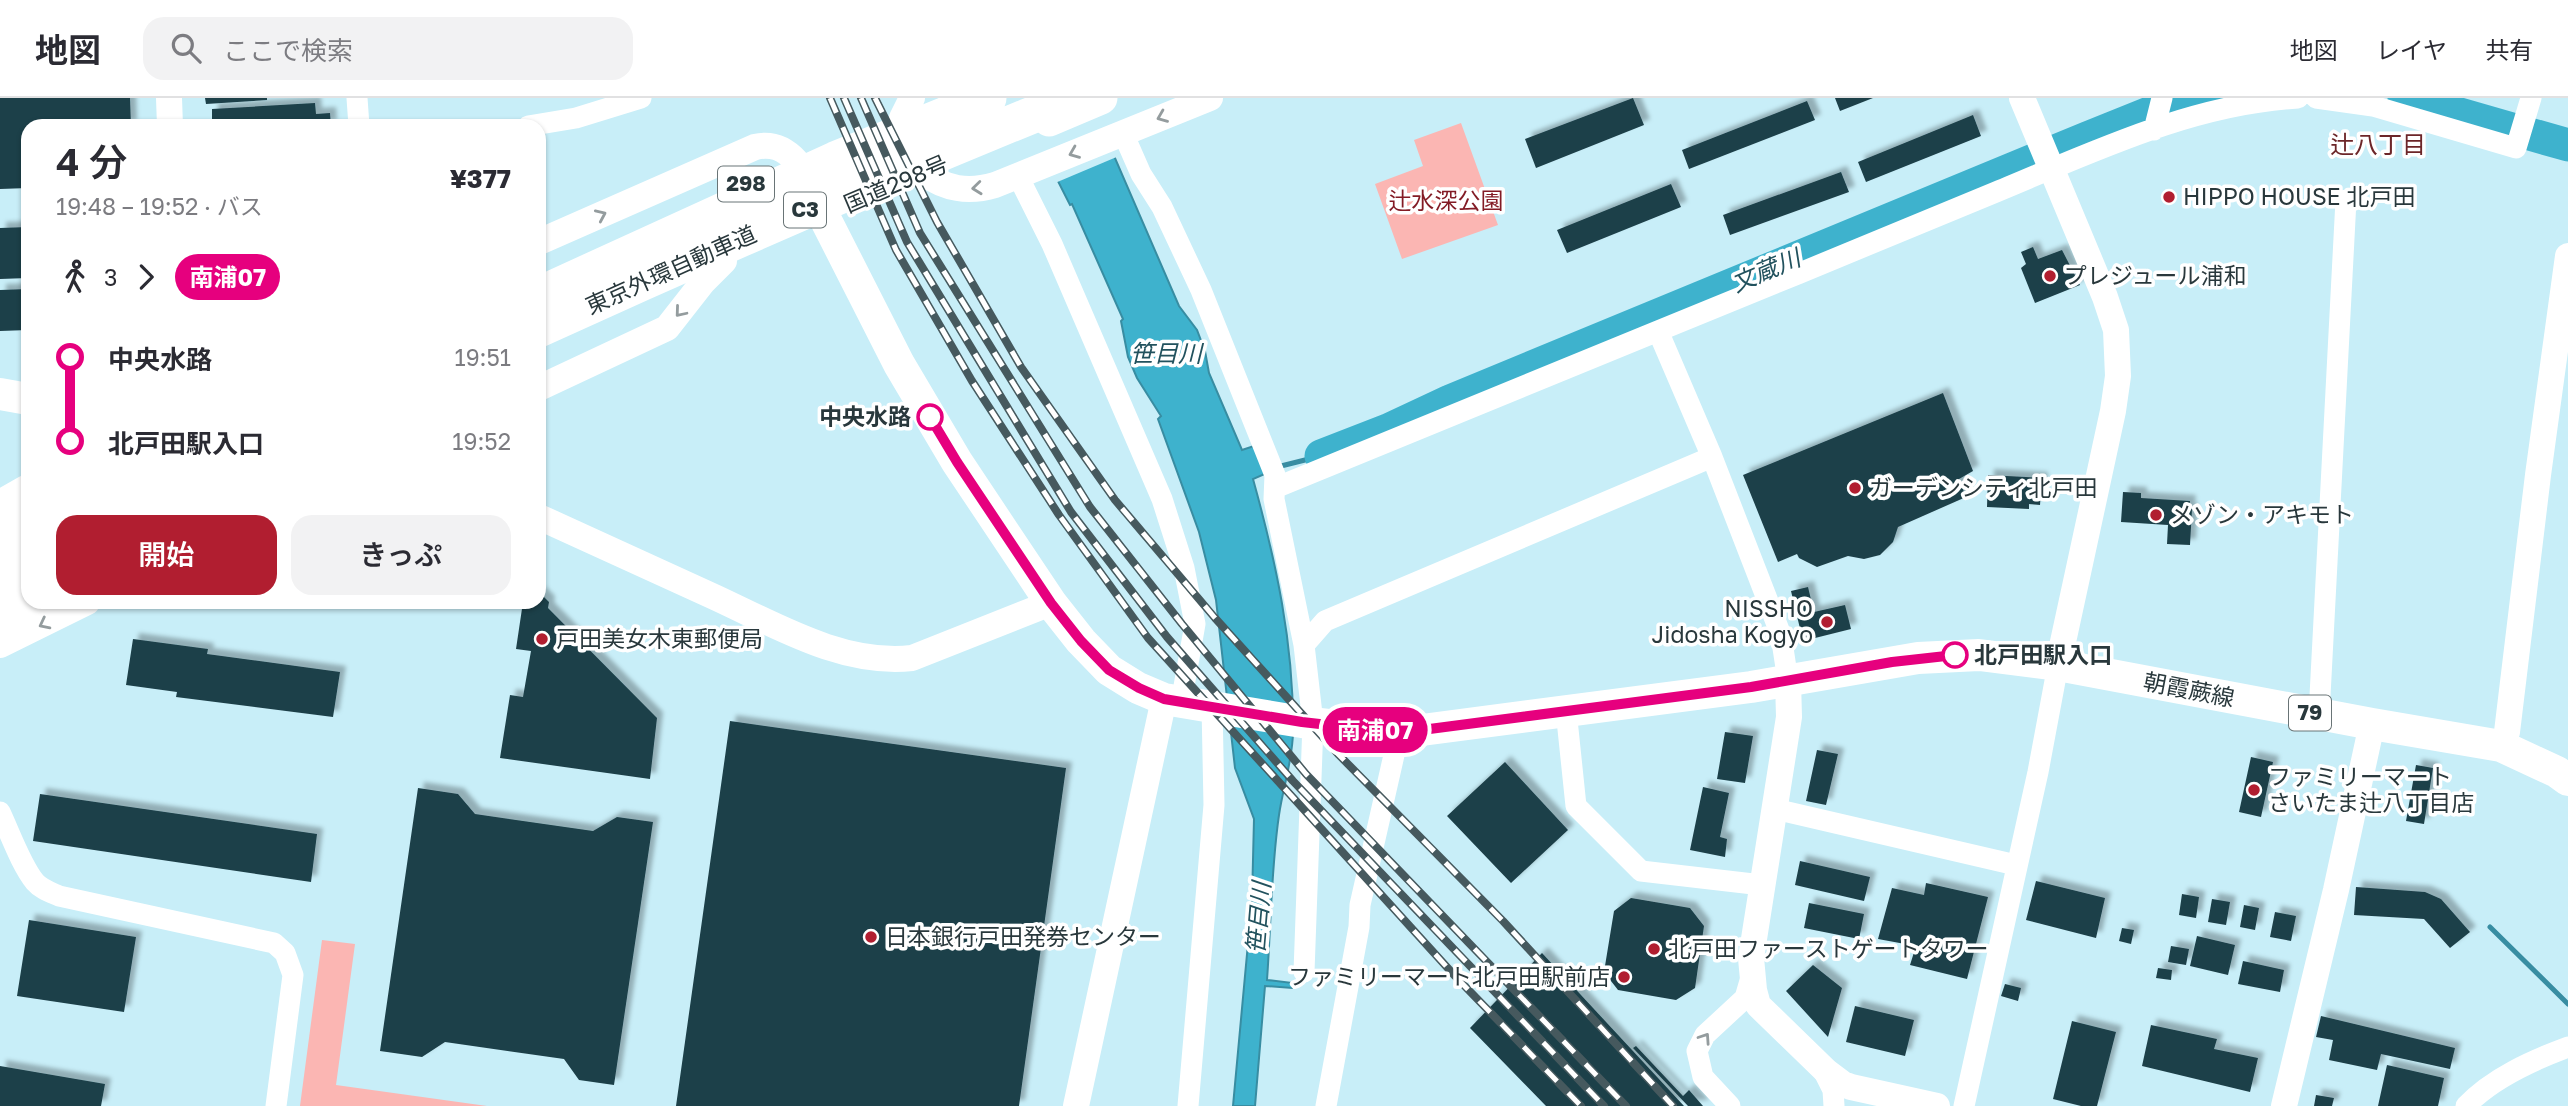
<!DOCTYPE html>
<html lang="ja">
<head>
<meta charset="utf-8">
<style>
  body { margin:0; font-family:"Golos Text","Noto Sans JP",sans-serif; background:#f2f2f3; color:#2b2b33; height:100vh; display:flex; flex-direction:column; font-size:26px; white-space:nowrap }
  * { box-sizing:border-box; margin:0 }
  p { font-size:23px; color:#7c7c81 }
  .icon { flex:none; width:38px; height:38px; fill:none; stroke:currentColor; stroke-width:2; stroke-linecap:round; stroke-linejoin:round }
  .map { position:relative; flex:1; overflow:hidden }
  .side { position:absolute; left:21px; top:21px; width:525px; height:490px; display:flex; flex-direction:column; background:#fff; border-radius:21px; box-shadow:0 2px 5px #0004 }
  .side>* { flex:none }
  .badge { padding:0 14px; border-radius:23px; font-size:24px; line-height:46px }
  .map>.badge { position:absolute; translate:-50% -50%; box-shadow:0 0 0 4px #fff }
  .legs { display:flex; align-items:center; gap:10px; height:77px; padding:0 35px; font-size:23px }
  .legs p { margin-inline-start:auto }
  .overview { display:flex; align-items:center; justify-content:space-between; height:119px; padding:0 35px }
  h1 { font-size:38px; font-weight:600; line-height:52px }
  .action { display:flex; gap:14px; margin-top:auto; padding:14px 35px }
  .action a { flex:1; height:80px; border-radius:21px; background:#b11e30; color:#fff; font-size:28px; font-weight:600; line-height:80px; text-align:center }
  .action a+a { background:#f2f2f3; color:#2b2b33 }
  ul { padding:0 35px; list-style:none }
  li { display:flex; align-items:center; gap:24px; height:84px; font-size:26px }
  li i { display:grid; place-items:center; width:10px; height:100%; margin:0 9px; background:currentColor }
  li i::after { content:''; width:18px; height:18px; margin:-9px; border:5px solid; border-radius:50%; background:#fff }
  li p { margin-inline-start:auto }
  li:first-child i { background:linear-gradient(#0000 50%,currentColor 0) }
  li:last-child i { background:linear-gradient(currentColor 50%,#0000 0) }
  header { display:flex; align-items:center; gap:42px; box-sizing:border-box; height:98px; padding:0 35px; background:#fff; border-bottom:2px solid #e1e1e2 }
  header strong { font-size:33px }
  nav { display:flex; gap:38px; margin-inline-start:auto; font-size:24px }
  .search { width:490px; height:63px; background:#f2f2f3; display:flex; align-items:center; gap:18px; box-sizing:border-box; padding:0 24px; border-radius:21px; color:#7c7c81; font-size:26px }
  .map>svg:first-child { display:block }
</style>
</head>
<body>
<header>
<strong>地図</strong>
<div class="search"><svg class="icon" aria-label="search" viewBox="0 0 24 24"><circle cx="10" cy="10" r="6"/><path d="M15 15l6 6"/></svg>ここで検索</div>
<nav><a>地図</a><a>レイヤ</a><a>共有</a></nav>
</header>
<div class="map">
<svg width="2568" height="1008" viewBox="0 0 2568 1008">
  <defs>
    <filter id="shadow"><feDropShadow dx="6" dy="-6" stdDeviation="2" flood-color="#0004"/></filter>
  </defs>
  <rect width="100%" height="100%" fill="#c8eef8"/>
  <path fill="#fbb6b3" d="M 1461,25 L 1498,127 L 1402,161 L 1375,86 L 1423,68 L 1414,42 Z
    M 322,842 L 355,846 L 336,987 L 487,1008 L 300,1008 Z"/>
  <path fill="#3eb2cd" stroke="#388da2" stroke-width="2" d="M 1016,0 L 1089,0 L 1179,208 L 1197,232 L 1205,253 L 1209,275 L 1242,352 L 1257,347 L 1267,375 L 1253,381 C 1276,464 1294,546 1293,633 C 1293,661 1283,689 1279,717 C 1271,771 1271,827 1267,882 L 1293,885 L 1292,890 L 1265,888 L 1255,1008 L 1233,1008 L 1252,802 L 1254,721 L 1235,670 L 1216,502 L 1199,434 L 1158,321 L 1161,318 L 1137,280 L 1128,259 L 1121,223 L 1123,221 L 1072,106 L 1070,107 Z"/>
  <path fill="#c8eef8" d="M 1012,0 L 1093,0 L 1119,58 L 1055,85 Z"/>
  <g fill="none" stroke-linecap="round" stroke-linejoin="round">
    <path stroke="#388da2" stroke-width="5" d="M 1277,369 L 1321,358
      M 2490,829 L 2568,906"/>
    <path stroke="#3eb2cd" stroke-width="33" d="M 2404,0 L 2568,47
      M 1321,358 L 1388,332 L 1450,303 L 2087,40 L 2174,5 L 2214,0"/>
  </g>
  <path fill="#1d3f48" filter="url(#shadow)" d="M 0,0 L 130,0 L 131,28 L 28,28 L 28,90 L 0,91 Z
    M 205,0 L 267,0 L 267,2 L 206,6 Z
    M 1633,0 L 1644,27 L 1536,70 L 1525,41 Z
    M 1835,0 L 1873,0 L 1840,13 Z
    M 1807,3 L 1815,22 L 1689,71 L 1682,52 Z
    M 315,5 L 316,16 L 330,15 L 331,28 L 212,28 L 212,11 Z
    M 1973,17 L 1981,38 L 1866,84 L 1858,64 Z
    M 1841,74 L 1849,94 L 1730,137 L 1723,117 Z
    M 1671,86 L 1681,109 L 1567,155 L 1557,132 Z
    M 28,129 L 28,180 L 0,181 L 0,130 Z
    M 2033,149 L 2038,161 L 2062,152 L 2080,187 L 2035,205 L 2021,170 L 2026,166 L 2021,154 Z
    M 28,191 L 28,232 L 0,233 L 0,192 Z
    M 1943,295 L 1973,373 L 1959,381 L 1966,399 L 1898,429 L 1893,444 L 1880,457 L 1864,461 L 1848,458 L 1817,469 L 1799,460 L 1797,456 L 1778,464 L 1743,377 Z
    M 1988,377 L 2042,380 L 2040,407 L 2029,406 L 2029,411 L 1987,409 Z
    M 2123,394 L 2141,395 L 2141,400 L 2190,403 L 2189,411 L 2192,411 L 2190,447 L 2167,446 L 2168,427 L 2121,424 Z
    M 1808,489 L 1814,514 L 1845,507 L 1851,531 L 1803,543 L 1791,493 Z
    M 539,494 L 549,504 L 548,510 L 657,620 L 650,681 L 500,660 L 510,597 L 523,599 L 531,553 L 516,551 L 523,504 L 539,504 Z
    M 133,541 L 208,551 L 207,556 L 340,574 L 333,619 L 176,599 L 177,594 L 126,587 Z
    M 730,623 L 1066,670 L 1019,1008 L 676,1008 Z
    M 1725,634 L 1753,638 L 1745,685 L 1717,681 Z
    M 1817,652 L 1838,656 L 1826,707 L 1806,703 Z
    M 2251,659 L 2273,664 L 2261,719 L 2239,714 Z
    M 1505,664 L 1568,732 L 1511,785 L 1447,718 Z
    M 2416,667 L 2433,670 L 2424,726 L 2406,723 Z
    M 1703,689 L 1729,695 L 1720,739 L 1727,741 L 1725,759 L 1690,752 Z
    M 418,690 L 458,696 L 475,716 L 593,733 L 617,719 L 653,724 L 614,987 L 579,982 L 564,961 L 445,944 L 422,959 L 380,953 Z
    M 40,696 L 317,736 L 311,784 L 33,743 Z
    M 1800,763 L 1870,779 L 1864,803 L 1795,787 Z
    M 2036,783 L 2105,800 L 2096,840 L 2026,822 Z
    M 1926,785 L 1988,799 L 1967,881 L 1910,867 L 1916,848 L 1878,841 L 1892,790 L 1924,797 Z
    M 2356,789 L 2425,794 L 2441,801 L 2470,834 L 2450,850 L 2424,821 L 2354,817 Z
    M 2182,796 L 2199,799 L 2196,820 L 2179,817 Z
    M 1631,800 L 1690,810 L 1704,828 L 1695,890 L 1676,902 L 1618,892 L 1604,874 L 1614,813 Z
    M 2212,801 L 2230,804 L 2226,827 L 2208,824 Z
    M 1809,805 L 1864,816 L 1859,841 L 1804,830 Z
    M 2244,807 L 2259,810 L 2255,832 L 2240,829 Z
    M 2275,814 L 2296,818 L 2291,843 L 2270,839 Z
    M 29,822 L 136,839 L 124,914 L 17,898 Z
    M 2122,830 L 2134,832 L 2131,846 L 2119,843 Z
    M 2197,838 L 2235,847 L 2228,877 L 2190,868 Z
    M 2171,848 L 2189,851 L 2186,867 L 2168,864 Z
    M 1542,855 L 1684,1008 L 1546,1008 L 1470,930 Z
    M 2243,863 L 2284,872 L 2280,894 L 2238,886 Z
    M 1813,867 L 1842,890 L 1828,939 L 1786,893 Z
    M 2158,870 L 2172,872 L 2171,882 L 2156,880 Z
    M 2005,886 L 2021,890 L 2018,903 L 2001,898 Z
    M 1855,908 L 1914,922 L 1905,958 L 1846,944 Z
    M 2321,918 L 2455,950 L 2450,971 L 2381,956 L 2377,972 L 2329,962 L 2333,942 L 2316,939 Z
    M 2072,923 L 2116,934 L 2097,1008 L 2081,1008 L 2053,1001 Z
    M 2151,927 L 2217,941 L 2214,951 L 2258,960 L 2250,994 L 2142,968 Z
    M 1636,948 L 1683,998 L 1689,992 L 1703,1008 L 1688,1008 L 1633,950 Z
    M 2387,967 L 2444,980 L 2438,1008 L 2378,1008 Z
    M 0,968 L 105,986 L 101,1008 L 0,1008 Z
    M 2316,997 L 2334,1000 L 2332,1008 L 2314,1008 Z"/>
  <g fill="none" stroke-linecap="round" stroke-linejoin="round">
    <path stroke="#fff" stroke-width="21" d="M 357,0 L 359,28
      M 2316,0 L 2373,8 L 2516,50 L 2531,0
      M 528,28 L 576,20 L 641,0
      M 2154,32 L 2162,0
      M 1123,35 L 1141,76 L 1162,109 L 1201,192 L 1275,377 L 1274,401 L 1304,547 L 1313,625 L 1304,874
      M 1018,78 L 1052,146 L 1162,401 L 1184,470 L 1195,526 L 1181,605
      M 1658,233 C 1771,187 1883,141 1996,94 C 2093,54 2192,6 2298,0
      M 1275,390 L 1658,233 L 1712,359 L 1781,537 L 1788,583
      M 1304,547 L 1325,523 L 1712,359
      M 1566,612 L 1576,708 L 1641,773 L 1762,787
      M 2319,617 L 2346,102
      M 1775,711 L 2016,767
      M 0,714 C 10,735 21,767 35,784 C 41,791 50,794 59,798 L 274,845 L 285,855 L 293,877 L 276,1008
      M 1822,970 L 1833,992 L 1834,1008
      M 1188,1008 L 1214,707 L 1212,608
      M 1326,1008 L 1359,829 L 1360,807 L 1399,635
      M 1730,1008 L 1703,979 L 1697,953 L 1705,937 L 1745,900 L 1752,876
      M 1964,1008 L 2038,674 L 2058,567
      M 2466,1008 C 2492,980 2533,962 2568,949"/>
    <path stroke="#fff" stroke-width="26" d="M 169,0 L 170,28
      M 2022,0 L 2105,199 L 2116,232 L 2118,278 L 2113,313 L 2058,567
      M 902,20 L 912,0
      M 923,75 C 946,91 968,95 995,87 L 1210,0
      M 539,144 L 755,49 C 772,45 784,50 796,63
      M 539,290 L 667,230 L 703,184 L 724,163
      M 539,419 C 596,445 653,471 710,497 C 772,525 841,568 912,560 L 1051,505
      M 0,421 L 28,419
      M 0,547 L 87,504
      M 1788,583 L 1789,619 L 1751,860 L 1754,892 L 1758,907 L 1827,974 L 1843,986 L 1851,989 L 1937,1008
      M 2501,648 L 2507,634 L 2538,377 L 2568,158
      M 1076,1008 L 1164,601
      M 2284,1008 L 2336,792 L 2372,626"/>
    <path stroke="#fff" stroke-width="32" d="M 808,87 L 899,266 L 957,364 L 1051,505 L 1081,543 L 1109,572 L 1138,590 L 1164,601 L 1302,624 L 1399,635 L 1751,589 L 1918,560 L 1979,557 L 2058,567 L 2372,626 L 2501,648 L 2557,674 L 2568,682
      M 0,296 L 28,301"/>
    <path stroke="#fff" stroke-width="33" d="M 1049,22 L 1101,0"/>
    <path stroke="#fff" stroke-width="37" d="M 539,197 L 835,62 L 988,0
      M 539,231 C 716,150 894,73 1074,0
      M 0,411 L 28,395
      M 0,454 L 28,440
      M 0,486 L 28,472
      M 0,522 L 36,504"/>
    <g stroke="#46595e" stroke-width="8">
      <path id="rail" d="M 830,0 L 896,152 L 972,283 L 1059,417 L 1148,540 L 1455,878 L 1581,1008
        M 844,0 L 907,144 L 1071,414 L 1167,539 L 1293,683 L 1604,1008
        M 861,0 L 920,135 L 1090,409 L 1182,526 L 1306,676 L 1626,1008
        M 875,0 L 937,124 L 1021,269 L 1115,402 L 1215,520 L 1339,657 L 1503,823 L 1673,1008"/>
    </g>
    <use href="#rail" stroke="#fff" stroke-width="5" stroke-dasharray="16" stroke-linecap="butt"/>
  </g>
  <defs><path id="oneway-chevron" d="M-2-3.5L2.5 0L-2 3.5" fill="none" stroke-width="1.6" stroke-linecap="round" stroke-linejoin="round" transform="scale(1.75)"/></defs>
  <g stroke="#949c9e">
    <use href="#oneway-chevron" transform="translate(1162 19) rotate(158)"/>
    <use href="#oneway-chevron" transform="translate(1074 55) rotate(158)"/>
    <use href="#oneway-chevron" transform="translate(977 90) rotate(174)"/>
    <use href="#oneway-chevron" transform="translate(601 117) rotate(-24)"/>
    <use href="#oneway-chevron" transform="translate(680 214) rotate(130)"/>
    <use href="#oneway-chevron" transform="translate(44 526) rotate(153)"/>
    <use href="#oneway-chevron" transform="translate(1705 940) rotate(-56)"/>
  </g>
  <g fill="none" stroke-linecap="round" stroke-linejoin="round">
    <g stroke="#fff" stroke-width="16">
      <path id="line-1" d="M 930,319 L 957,364 L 1051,505 L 1081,543 L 1109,572 L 1139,590 L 1164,601 L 1302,624 L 1399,635 L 1751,589 L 1892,564 L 1955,557"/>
    </g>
    <use href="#line-1" stroke="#e6007e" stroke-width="10"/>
  </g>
  <g fill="#b11e30" stroke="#fff" stroke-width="2.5">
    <circle cx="2169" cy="99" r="7"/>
    <circle cx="2050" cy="178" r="7"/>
    <circle cx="1855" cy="390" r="7"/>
    <circle cx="2156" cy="417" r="7"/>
    <circle cx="1827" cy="524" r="7"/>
    <circle cx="542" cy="541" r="7"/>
    <circle cx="2254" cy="692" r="7"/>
    <circle cx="871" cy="839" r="7"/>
    <circle cx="1654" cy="851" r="7"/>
    <circle cx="1624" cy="879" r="7"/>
  </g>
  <g fill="#fff" stroke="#e6007e" stroke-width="3.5">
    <circle cx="930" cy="319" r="12"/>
    <circle cx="1955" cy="557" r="12"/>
  </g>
  <g text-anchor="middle" stroke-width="7" stroke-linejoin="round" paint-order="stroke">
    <g fill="#fff" stroke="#697476" stroke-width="2">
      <rect x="718" y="68.5" width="56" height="35" rx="5"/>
      <rect x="784" y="94.5" width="42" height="35" rx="5"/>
      <rect x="2289" y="597.5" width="42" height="35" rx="5"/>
    </g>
    <g font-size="21" font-weight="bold" fill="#29383c">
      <text x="746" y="93">298</text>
      <text x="805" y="119">C3</text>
      <text x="2310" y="622">79</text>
    </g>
    <g font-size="23" fill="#29383c" stroke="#fff">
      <text transform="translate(896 86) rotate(-23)" y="8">国道298号</text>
      <text transform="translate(671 172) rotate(-24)" y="8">東京外環自動車道</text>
      <text transform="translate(2189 592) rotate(11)" y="8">朝霞蕨線</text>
    </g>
    <g font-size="23" fill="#29383c" stroke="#fff" text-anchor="start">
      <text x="2183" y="107">HIPPO HOUSE 北戸田</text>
      <text x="2064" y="186">プレジュール浦和</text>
      <text x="1869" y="398">ガーデンシティ北戸田</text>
      <text x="2170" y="425">メゾン・アキモト</text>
      <text x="1813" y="519" text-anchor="end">NISSHO<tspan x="1813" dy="26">Jidosha Kogyo</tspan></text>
      <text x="556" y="549">戸田美女木東郵便局</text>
      <text x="2268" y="687">ファミリーマート<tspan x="2268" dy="26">さいたま辻八丁目店</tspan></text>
      <text x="885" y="847">日本銀行戸田発券センター</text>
      <text x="1668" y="859">北戸田ファーストゲートタワー</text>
      <text x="1610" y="887" text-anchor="end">ファミリーマート北戸田駅前店</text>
    </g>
    <g font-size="23" fill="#831b25" stroke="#fff">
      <text x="1446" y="111">辻水深公園</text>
    </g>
    <g font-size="23" font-weight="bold" fill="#29383c" stroke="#fff" text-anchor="end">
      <text x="911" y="327">中央水路</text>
      <text x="1974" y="565" text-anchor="start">北戸田駅入口</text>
    </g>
    <g font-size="24" fill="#6c2629" stroke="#fff">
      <text x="2378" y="55">辻八丁目</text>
    </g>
    <g font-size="24" font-style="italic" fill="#22525e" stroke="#fff">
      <text transform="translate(1766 173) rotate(-23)" y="8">文蔵川</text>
      <text x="1166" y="264">笹目川</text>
      <text transform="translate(1259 820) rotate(-85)" y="8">笹目川</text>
    </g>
  </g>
</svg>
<b class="badge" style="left:1375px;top:632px;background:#e6007e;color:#fff">南浦07</b>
<section class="side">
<div class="overview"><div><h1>4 分</h1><p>19:48 – 19:52 · バス</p></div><b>¥377</b></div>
<div class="legs"><svg class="icon" aria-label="walk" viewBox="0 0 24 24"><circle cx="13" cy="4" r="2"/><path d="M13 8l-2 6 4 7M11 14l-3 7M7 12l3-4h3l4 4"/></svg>3<svg class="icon" aria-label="forward" viewBox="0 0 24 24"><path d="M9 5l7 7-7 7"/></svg><b class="badge" style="background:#e6007e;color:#fff">南浦07</b></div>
<ul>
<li><i style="color:#e6007e"></i><b>中央水路</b><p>19:51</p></li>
<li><i style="color:#e6007e"></i><b>北戸田駅入口</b><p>19:52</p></li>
</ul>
<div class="action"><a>開始</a><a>きっぷ</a></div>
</section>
</div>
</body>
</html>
